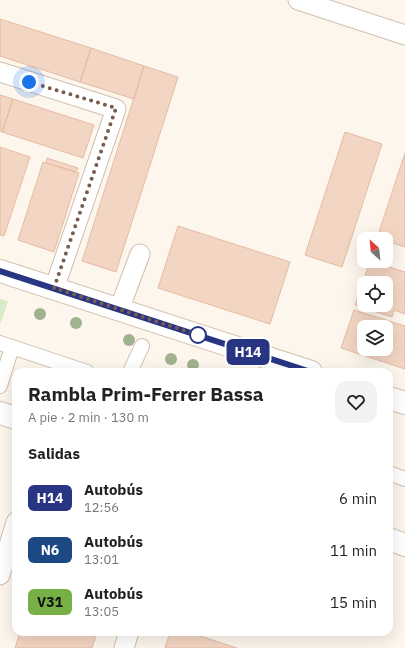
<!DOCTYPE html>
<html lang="es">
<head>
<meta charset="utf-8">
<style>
  body { margin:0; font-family:"IBM Plex Sans",sans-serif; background:#f2f2f2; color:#222; height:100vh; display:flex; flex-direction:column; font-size:15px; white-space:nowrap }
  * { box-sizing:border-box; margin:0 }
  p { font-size:13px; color:#767676 }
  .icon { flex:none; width:22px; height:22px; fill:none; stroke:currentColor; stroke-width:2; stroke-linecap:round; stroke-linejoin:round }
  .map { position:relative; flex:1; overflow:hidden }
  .details { position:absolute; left:12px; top:368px; width:381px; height:268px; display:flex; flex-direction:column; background:#fff; border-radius:12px; box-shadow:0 4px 16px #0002 }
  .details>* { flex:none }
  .badge { padding:0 8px; border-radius:6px; font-size:14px; line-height:26px }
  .needle { width:26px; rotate:333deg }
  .controls { position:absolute; left:357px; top:232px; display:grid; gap:8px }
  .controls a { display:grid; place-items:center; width:36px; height:36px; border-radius:8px; background:#fff; box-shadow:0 4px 16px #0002; font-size:20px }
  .you { position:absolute; width:20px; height:20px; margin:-10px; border:3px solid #fff; border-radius:50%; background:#1a73e8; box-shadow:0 0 0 6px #1a73e833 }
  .map>.badge { position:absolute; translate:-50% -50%; box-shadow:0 0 0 2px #fff }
  h2 { padding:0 16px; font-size:15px; line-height:36px }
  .round { display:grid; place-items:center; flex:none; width:42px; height:42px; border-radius:12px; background:#f2f2f2 }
  .summary { display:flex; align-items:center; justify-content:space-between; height:68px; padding:0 16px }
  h1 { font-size:19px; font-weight:800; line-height:30px }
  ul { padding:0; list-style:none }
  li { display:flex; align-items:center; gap:12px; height:52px; padding:0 16px }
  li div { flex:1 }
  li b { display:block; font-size:15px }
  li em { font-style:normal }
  li .badge { min-width:44px; font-weight:700; text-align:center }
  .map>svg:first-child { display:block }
</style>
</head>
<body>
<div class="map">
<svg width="405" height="648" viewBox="0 0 405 648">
  <rect width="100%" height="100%" fill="#fdf6ec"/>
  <path fill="#d8ecc9" d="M 0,299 L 8,301 L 1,323 L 0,323 Z"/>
  <path fill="#f3d5c3" stroke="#e6bba3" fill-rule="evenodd" d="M 0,19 L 91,48 L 80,82 L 0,56 Z
    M 91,48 L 144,66 L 134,99 L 80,82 Z
    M 144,66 L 178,77 L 116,272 L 82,261 Z
    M 0,95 L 13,99 L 2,132 L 0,131 Z
    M 13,99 L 94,125 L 83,158 L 2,132 Z
    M 345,132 L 382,144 L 342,267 L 305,255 Z
    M 0,147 L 30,157 L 4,236 L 0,235 Z
    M 405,153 L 405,195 L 404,200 L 405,200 L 405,247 L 386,241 L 386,239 L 377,238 Z
    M 47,158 L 78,168 L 76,172 L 46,163 Z
    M 43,162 L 79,173 L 54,252 L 18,240 Z
    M 178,226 L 290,262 L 270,324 L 158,288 Z
    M 370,261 L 405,272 L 405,314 L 394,310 L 392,317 L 355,305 ZM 364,283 L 386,283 L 386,305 L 364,305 Z
    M 354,310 L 405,326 L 405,369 L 341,348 ZM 364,327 L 386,327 L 386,349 L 364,349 Z
    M 20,632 L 97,632 L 92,648 L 15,648 Z
    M 170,632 L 188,632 L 237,648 L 165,648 Z"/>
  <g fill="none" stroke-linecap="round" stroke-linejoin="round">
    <g stroke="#d1beb0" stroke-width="16">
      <path id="pedestrian" d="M 0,343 L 87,372
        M 130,372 L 142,346
        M 0,386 L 12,347
        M 389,473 L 405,479"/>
    </g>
    <g stroke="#d1beb0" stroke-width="21">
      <path id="minor" d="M 298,0 L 405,35
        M 0,72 L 116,109 L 54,289
        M 119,310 L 140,254
        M 0,575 L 16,522
        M 124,648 L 129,632"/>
    </g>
    <g stroke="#d6c0b0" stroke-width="24">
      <path id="secondary" d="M 0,271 L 311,372
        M 389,398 L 405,403
        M 0,413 L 16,418
        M 389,539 L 405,545"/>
    </g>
    <use href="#pedestrian" stroke="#fff" stroke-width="14"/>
    <use href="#minor" stroke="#fff" stroke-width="19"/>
    <use href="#secondary" stroke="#fff" stroke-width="22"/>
  </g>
  <g fill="#a0b28e">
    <circle cx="40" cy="314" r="6"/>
    <circle cx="76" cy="323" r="6"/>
    <circle cx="129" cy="340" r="6"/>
    <circle cx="171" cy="359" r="6"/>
    <circle cx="193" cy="365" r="6"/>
  </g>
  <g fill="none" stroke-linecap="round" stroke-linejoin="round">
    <g stroke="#fff" stroke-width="9">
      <path id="line" d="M 0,271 L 311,372"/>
    </g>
    <use href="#line" stroke="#283583" stroke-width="6"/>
    <path stroke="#7a5c4d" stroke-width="4" stroke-dasharray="0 7.2" d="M 29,82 L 116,108 L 54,288 L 198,335"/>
  </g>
  <circle fill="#fff" stroke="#283583" stroke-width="2" cx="198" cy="335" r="8"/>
</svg>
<div class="controls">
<a><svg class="needle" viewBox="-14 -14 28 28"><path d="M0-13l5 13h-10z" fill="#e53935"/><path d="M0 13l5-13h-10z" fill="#767676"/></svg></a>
<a><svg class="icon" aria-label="locate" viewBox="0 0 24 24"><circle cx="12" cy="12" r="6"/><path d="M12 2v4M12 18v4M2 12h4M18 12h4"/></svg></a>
<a><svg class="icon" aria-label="layers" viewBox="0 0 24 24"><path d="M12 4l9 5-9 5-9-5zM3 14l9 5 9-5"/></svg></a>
</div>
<div class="you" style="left:29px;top:82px"></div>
<b class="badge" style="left:248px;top:352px;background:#283583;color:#fff">H14</b>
<section class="details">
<div class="summary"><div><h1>Rambla Prim-Ferrer Bassa</h1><p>A pie · 2 min · 130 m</p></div><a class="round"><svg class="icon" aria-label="heart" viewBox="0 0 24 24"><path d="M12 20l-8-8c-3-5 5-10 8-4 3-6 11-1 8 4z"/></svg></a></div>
<h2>Salidas</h2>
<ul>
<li><span class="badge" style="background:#283583;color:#fff">H14</span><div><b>Autobús</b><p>12:56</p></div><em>6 min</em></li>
<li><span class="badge" style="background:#1c4883;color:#fff">N6</span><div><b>Autobús</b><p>13:01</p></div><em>11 min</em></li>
<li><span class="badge" style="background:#77b045;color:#111">V31</span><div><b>Autobús</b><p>13:05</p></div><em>15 min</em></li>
</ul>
</section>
</div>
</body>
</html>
